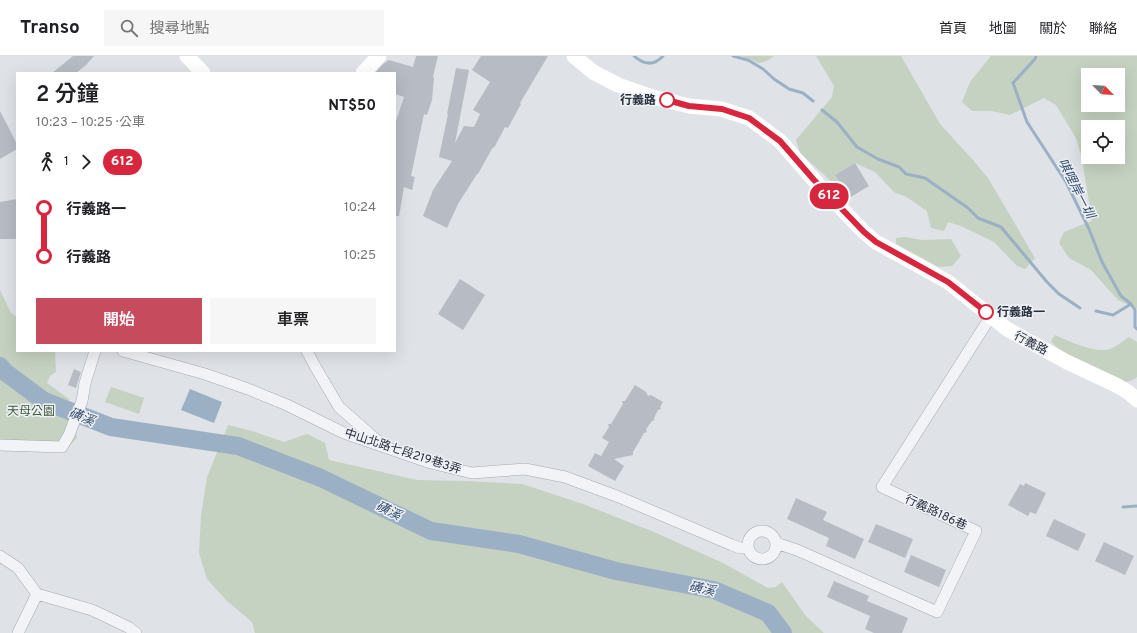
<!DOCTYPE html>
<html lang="zh-TW">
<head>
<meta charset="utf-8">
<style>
  body { margin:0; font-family:Overpass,"Noto Sans TC",sans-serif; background:#f6f6f6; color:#202124; height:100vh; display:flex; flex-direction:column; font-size:15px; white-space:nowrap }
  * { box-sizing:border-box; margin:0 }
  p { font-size:13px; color:#757577 }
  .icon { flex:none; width:22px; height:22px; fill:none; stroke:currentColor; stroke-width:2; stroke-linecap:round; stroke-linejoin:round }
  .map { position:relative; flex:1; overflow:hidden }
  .side { position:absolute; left:16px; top:16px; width:380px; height:280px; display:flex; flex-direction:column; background:#fff; border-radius:0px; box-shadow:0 4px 16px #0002 }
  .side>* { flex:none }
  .badge { padding:0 8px; border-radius:13px; font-size:14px; line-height:26px }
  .needle { width:26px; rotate:114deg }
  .buttons { position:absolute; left:1081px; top:12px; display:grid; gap:8px }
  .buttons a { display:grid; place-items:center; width:44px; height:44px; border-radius:0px; background:#fff; box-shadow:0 4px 16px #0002; font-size:20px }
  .map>.badge { position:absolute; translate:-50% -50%; box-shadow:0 0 0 2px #fff }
  .legs { display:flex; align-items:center; gap:6px; height:44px; padding:0 20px; font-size:13px }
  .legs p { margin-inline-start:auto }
  .head { display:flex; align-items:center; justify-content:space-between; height:68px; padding:0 20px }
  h1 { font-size:22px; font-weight:600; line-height:30px }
  .primary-button { display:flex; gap:8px; margin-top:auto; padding:8px 20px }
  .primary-button a { flex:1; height:46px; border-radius:0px; background:#c54b5d; color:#fff; font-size:16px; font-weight:600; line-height:46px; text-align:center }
  .primary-button a+a { background:#f6f6f6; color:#202124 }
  ul { padding:0 20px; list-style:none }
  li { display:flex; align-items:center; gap:14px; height:48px; font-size:15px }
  li i { display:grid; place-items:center; width:6px; height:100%; margin:0 5px; background:currentColor }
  li i::after { content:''; width:10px; height:10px; margin:-5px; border:3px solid; border-radius:50%; background:#fff }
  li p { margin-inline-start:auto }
  li:first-child i { background:linear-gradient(#0000 50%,currentColor 0) }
  li:last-child i { background:linear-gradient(currentColor 50%,#0000 0) }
  header { display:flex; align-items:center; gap:24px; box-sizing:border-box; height:56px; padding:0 20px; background:#fff; border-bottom:1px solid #e0e0e0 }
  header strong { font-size:19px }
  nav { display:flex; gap:22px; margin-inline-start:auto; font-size:14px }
  .search { width:280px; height:36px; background:#f6f6f6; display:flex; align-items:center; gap:10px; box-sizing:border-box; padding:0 14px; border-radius:0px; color:#757577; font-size:15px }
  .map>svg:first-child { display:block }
</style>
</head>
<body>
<header>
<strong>Transo</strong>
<div class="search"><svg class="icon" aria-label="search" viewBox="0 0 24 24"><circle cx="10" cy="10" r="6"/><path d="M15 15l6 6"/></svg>搜尋地點</div>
<nav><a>首頁</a><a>地圖</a><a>關於</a><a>聯絡</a></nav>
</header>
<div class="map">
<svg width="1137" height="577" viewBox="0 0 1137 577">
  <rect width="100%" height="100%" fill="#dfe2e7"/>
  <path fill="#c5d1c1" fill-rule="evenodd" d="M 742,0 L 774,0 L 767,5 L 759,7 Z
    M 816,0 L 901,0 L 940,68 L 972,103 L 988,122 L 1035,202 L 1025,213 L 1017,210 L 994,186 L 961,170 L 948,166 L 944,175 L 931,172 L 927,155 L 905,140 L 895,137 L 875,116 L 855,107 L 835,119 L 839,126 L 832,126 L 800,97 L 796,84 L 832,41 L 834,30 Z
    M 991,0 L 1137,0 L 1137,253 L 1118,244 L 1091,214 L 1069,202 L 1059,187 L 1064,176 L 1092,165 L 1082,103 L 1076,82 L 1056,49 L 1044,42 L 1010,59 L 992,55 L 972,55 L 962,46 L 970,26 ZM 1088,19 L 1118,19 L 1118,49 L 1088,49 ZM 1088,71 L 1118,71 L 1118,101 L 1088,101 Z
    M 905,181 L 923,184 L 951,183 L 961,200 L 952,210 L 939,211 L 896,188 L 896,182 Z
    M 0,234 L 11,257 L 17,261 L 17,295 L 55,295 L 56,316 L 50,320 L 47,327 L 69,343 L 64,357 L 75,370 L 77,382 L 66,393 L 0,387 Z
    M 1055,279 C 1068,285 1097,298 1110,293 C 1116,291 1123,285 1129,281 L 1137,286 L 1137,321 L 1133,324 L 1125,326 C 1106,317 1061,300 1051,285 Z
    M 111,331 L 144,342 L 139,358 L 105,346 Z
    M 228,369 L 252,375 L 284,386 L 307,378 L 325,387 L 329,404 L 417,424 L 465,425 L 522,428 L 583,448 L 654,476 L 723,507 L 768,532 L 776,531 L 782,526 L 805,559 L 824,577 L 255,577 L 252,566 L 227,545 L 207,523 L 199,497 L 201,460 L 207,421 Z"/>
  <path fill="#9cb0c5" d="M 190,333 L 222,346 L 214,367 L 181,354 Z"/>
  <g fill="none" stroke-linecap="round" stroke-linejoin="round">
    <path stroke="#9cb0c5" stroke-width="3" d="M 634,0 C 644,9 654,10 663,0
      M 733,0 L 748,4 L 763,13 L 774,23 L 789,33 L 803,37 L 813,45
      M 1036,0 L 1035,3 L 1013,27 L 1027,66 L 1066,126 L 1089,173 L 1102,206 L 1121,240 L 1131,248 L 1135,254 L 1135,271 L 1137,273
      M 822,54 L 837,66 L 857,91 L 878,103 L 899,111 L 906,118 L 925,122 L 968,152 L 978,162 L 1001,171 L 1047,226 L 1059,238 L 1080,252
      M 1096,255 L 1113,259 L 1131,248
      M 1123,451 L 1137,450"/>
    <path stroke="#9cb0c5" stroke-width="18" d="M 0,310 L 5,316 L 44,345 L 111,371 L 238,390 L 321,422 L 431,475 L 519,488 L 616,515 L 714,534 L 768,557 L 783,577"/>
  </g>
  <path fill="#b7bcc4" d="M 73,0 L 94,0 L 86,9 L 76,17 L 52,17 Z
    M 416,0 L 438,0 L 433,21 L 434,22 L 432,44 L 427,59 L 424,58 L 411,120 L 415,121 L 412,134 L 404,131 L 399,160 L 395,160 L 395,68 L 404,41 L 395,38 L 395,17 L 375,17 L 383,8 L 389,4 L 413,11 Z
    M 481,0 L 548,0 L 520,47 L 521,48 L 508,72 L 505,71 L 494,92 L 493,91 L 478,118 L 477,118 L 458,148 L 447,172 L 423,160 L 433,134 L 452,105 L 439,101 L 448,58 L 447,58 L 456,12 L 469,14 L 455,87 L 464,70 L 474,71 L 480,58 L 473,54 L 490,26 L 472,14 Z
    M 0,55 L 17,88 L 17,93 L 0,103 Z
    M 855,107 L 869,130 L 849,142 L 835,119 Z
    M 17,143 L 17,183 L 0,183 L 0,146 Z
    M 460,223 L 485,239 L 463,274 L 438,258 Z
    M 74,313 L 81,316 L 76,332 L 68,329 Z
    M 635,329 L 646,336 L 648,340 L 651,339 L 663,346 L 660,351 L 661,353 L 658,354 L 654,362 L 654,364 L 652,365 L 646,373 L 647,376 L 644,377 L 633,396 L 633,399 L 614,403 L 624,410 L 615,425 L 588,410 L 595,397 L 601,400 L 609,386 L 602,382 L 609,371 L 608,368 L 611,368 L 623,348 L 622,345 L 625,345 Z
    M 1025,427 L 1046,437 L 1036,458 L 1030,456 L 1028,460 L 1008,449 L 1020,428 L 1024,430 Z
    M 796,442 L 827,456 L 823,464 L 864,483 L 855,503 L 826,490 L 829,482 L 787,463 Z
    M 1054,463 L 1086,478 L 1078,495 L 1046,480 Z
    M 876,468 L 913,483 L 905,502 L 868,486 Z
    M 1104,486 L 1134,500 L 1125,519 L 1095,505 Z
    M 911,499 L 946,514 L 939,531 L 904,516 Z
    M 834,525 L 869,540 L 867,545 L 908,562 L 902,577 L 874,577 L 865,573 L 870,560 L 827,541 Z"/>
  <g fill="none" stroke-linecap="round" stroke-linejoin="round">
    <g stroke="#a5a9b1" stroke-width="12">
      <path id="street" d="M 123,295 L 205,318 L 248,333 L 287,349 L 344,377 L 431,407 L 472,417 L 525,413 L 565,421 L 619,441 L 732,489 L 740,492 L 748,492
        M 307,295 L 316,312 L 339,351 L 381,388
        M 0,389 L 62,391 L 69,379 L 82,345 L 85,327 L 95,295
        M748 489a14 14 0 1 1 28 0a14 14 0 1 1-28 0Z
        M 776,487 L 797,494 L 937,556 L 976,475 L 882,431 L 991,260
        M 0,500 L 18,512 L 37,538 L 92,554 L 128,571 L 136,577
        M 18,577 L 37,538"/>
    </g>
    <use href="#street" stroke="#f2f3f6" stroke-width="11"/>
    <path stroke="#fff" stroke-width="15" d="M 187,0 L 203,17
      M 574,0 L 593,16 L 618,29 L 653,41 L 689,50 L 721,53 L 749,62 L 780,85 L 814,124 L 864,176 L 876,186 L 948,226 L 1007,273 L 1067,306 L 1116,329 L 1128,336 L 1137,344
      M 363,17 L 379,0"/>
  </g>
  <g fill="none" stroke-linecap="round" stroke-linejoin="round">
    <g stroke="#fff" stroke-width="9">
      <path id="line-1" d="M 667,44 L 689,50 L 722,53 L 749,62 L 780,85 L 814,124 L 864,176 L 876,186 L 948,226 L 986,256"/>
    </g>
    <use href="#line-1" stroke="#d7263d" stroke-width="6"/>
  </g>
  <g fill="#fff" stroke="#d7263d" stroke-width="2">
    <circle cx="667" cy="44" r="7"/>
    <circle cx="986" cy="256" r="7"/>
  </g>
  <g text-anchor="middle" stroke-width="3" stroke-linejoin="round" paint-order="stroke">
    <g font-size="12" font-weight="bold" fill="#29303e" stroke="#eef1f5" text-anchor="end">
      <text x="656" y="48">行義路</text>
      <text x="997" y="260" text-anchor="start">行義路一</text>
    </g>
    <g font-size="12" fill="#29303e" stroke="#eef1f5">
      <text transform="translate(1031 287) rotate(28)" y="4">行義路</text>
      <text transform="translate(403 395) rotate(18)" y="4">中山北路七段219巷3弄</text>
      <text transform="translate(936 456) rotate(25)" y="4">行義路186巷</text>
    </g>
    <g font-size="12" fill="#3d5837" stroke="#eef1f5">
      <text x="31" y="359">天母公園</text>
    </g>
    <g font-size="13" font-style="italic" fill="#364f6f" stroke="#eef1f5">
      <text transform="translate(1077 132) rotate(63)" y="5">唭哩岸一圳</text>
      <text transform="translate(82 360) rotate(22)" y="5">磺溪</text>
      <text transform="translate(389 454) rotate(26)" y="5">磺溪</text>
      <text transform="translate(702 532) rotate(13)" y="5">磺溪</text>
    </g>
  </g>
</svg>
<div class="buttons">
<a><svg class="needle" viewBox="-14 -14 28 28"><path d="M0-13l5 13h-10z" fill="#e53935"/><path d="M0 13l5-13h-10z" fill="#757577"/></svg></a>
<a><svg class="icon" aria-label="locate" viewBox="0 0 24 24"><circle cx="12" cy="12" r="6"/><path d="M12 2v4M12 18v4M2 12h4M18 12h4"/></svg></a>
</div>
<b class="badge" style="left:829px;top:140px;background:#d7263d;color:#fff">612</b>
<section class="side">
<div class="head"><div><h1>2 分鐘</h1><p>10:23 – 10:25 · 公車</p></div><b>NT$50</b></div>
<div class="legs"><svg class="icon" aria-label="walk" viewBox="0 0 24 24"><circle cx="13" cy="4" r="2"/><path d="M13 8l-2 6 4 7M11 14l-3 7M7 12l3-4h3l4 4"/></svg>1<svg class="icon" aria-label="forward" viewBox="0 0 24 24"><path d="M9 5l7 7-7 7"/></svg><b class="badge" style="background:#d7263d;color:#fff">612</b></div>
<ul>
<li><i style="color:#d7263d"></i><b>行義路一</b><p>10:24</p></li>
<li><i style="color:#d7263d"></i><b>行義路</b><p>10:25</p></li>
</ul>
<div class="primary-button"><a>開始</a><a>車票</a></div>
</section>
</div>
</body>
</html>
